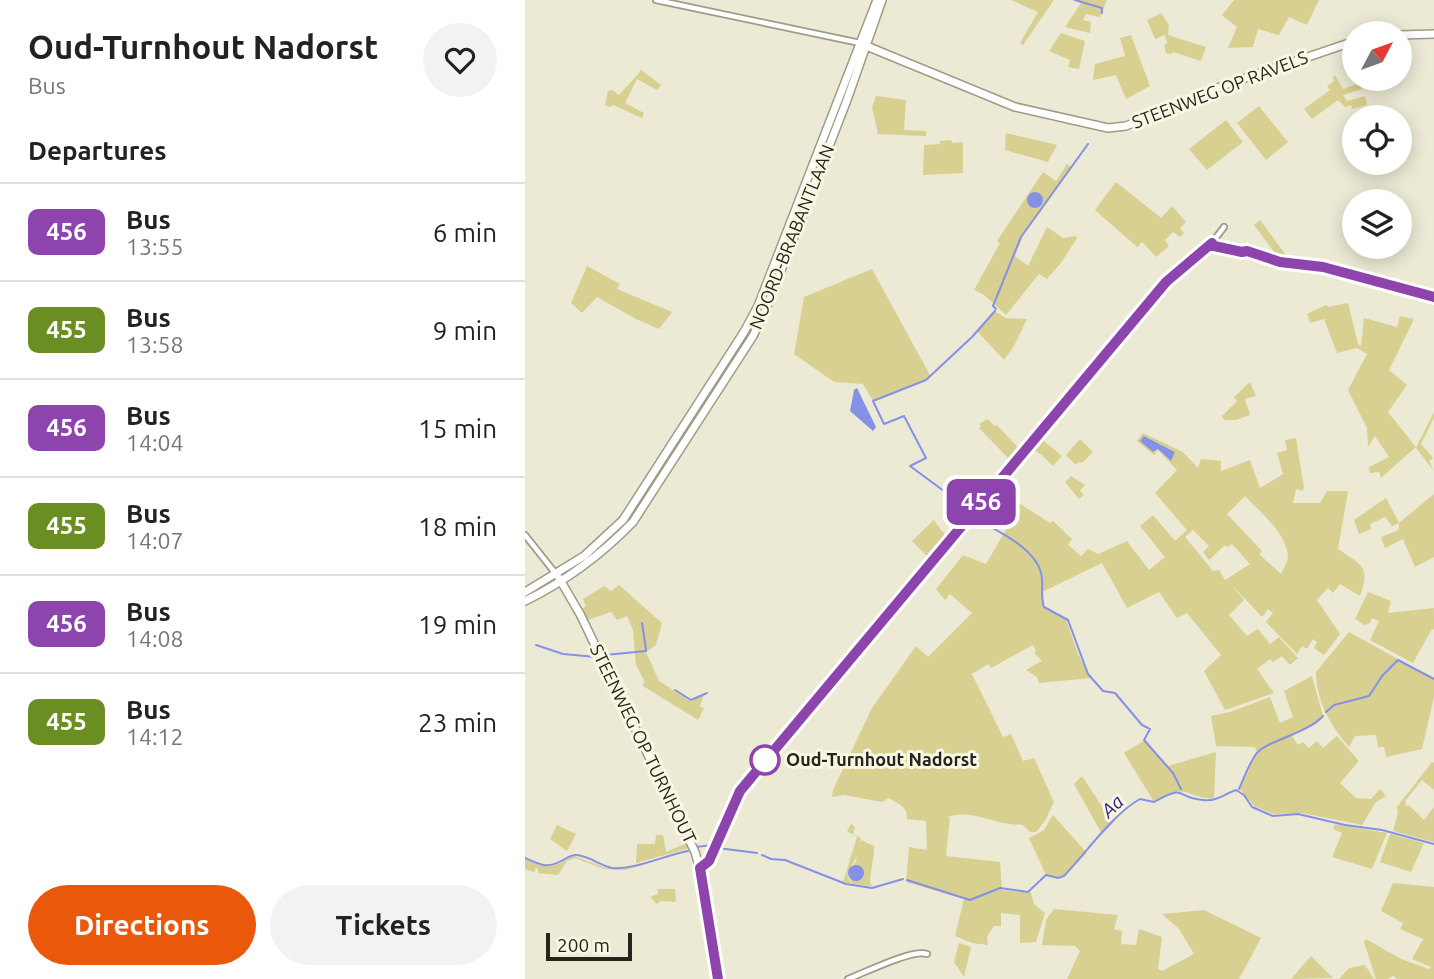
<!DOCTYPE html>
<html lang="en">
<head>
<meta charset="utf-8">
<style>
  body { margin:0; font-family:Ubuntu,sans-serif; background:#f2f2f2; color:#222; height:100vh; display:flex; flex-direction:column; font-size:26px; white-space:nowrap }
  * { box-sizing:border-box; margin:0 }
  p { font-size:23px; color:#767676 }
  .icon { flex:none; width:38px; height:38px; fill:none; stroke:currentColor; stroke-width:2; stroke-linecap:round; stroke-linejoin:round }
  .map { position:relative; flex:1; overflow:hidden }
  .panel { display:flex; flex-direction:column; background:#fff; width:525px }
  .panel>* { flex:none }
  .badge { padding:0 14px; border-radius:10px; font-size:24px; line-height:46px }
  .needle { width:46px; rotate:49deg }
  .controls { position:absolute; left:817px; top:21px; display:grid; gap:14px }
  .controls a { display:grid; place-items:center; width:70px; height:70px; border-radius:50%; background:#fff; box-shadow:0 4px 18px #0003; font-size:35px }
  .scale { position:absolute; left:21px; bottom:18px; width:86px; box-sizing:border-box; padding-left:7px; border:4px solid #26251d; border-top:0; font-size:19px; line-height:24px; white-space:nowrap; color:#26251d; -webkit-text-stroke:5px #f9f7e3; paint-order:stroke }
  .map>.badge { position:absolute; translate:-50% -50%; box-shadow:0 0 0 4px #fff }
  h2 { padding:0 28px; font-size:26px; line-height:63px }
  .round { display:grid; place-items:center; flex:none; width:74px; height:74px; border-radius:37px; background:#f2f2f2 }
  .summary { display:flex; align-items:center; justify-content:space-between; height:119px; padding:0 28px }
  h1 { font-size:33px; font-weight:600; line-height:52px }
  .cta { display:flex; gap:14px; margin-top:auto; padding:14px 28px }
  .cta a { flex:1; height:80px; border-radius:42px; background:#ea580c; color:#fff; font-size:28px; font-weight:600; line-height:80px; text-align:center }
  .cta a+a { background:#f2f2f2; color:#222 }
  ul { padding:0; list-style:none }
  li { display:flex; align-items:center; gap:21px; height:98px; padding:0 28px; border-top:2px solid #e0e0e0 }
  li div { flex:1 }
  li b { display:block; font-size:26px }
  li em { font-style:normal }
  li .badge { min-width:77px; font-weight:700; text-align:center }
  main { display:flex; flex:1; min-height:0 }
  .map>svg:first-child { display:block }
</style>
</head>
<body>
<main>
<section class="panel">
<div class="summary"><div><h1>Oud-Turnhout Nadorst</h1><p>Bus</p></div><a class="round"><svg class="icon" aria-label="heart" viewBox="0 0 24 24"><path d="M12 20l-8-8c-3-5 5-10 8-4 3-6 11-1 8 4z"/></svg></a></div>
<h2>Departures</h2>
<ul>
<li><span class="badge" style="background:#8e44ad;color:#fff">456</span><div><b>Bus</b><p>13:55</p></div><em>6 min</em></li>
<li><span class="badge" style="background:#6b8e23;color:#fff">455</span><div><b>Bus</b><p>13:58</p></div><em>9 min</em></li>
<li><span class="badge" style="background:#8e44ad;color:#fff">456</span><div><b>Bus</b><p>14:04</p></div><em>15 min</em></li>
<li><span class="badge" style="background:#6b8e23;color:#fff">455</span><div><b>Bus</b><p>14:07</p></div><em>18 min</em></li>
<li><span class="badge" style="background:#8e44ad;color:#fff">456</span><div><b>Bus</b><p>14:08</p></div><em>19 min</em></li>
<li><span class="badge" style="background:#6b8e23;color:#fff">455</span><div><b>Bus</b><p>14:12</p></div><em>23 min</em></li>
</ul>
<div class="cta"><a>Directions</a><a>Tickets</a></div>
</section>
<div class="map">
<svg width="909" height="979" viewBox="0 0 909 979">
  <rect width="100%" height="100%" fill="#ecead5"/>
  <path fill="#d7d090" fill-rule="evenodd" d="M 486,0 L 529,0 L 498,45 L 495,43 L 513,12 Z
    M 546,0 L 582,0 L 575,17 L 561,14 L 558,20 L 566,22 L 565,33 L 540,27 L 556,3 Z
    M 709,0 L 794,0 L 782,25 L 764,17 L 754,35 L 733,29 L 728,47 L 703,48 L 712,27 L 697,15 Z
    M 636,13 L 644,25 L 643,35 L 681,47 L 676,61 L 648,52 L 647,54 L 641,53 L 639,45 L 642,43 L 640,35 L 630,39 L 622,20 Z
    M 536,33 L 560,41 L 554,69 L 543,67 L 545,60 L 524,51 Z
    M 606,35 L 625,86 L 601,99 L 591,75 L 568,80 L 570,64 L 600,56 L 595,38 Z
    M 115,69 L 136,85 L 132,90 L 112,79 L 100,103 L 119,113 L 117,118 L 88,105 L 85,107 L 80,105 L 83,91 L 87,90 L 94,95 L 115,72 Z
    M 810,75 L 818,89 L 835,83 L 837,89 L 818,95 L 822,101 L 840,96 L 842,105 L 827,109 L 826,105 L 820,107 L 813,100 L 787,119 L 779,109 L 805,90 L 802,86 L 809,81 L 808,77 Z
    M 351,96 L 381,100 L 379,130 L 401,131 L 401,136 L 353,134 L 347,107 Z
    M 734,106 L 763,142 L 741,160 L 712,123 Z
    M 701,120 L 718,142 L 682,170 L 664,149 Z
    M 481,133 L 532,145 L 523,162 L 480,150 Z
    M 426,140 L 427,143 L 438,142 L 438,173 L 398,175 L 399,145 L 415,144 L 415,141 Z
    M 542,164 L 547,167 L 498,235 L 490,256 L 503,266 L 522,227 L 538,238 L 551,236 L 552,238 L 536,263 L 522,279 L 514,274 L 481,315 L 459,295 L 449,290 L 475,243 L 472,241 L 518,172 L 531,181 Z
    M 591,182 L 636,218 L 647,206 L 661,222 L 655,228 L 659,233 L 655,237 L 648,232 L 640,240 L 644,246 L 631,257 L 617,242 L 612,247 L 570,210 Z
    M 735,220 L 763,258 L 753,257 L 729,225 Z
    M 62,266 L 95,284 L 92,289 L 147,312 L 134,329 L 111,319 L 72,297 L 57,313 L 46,303 Z
    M 347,269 L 406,377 L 390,385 L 348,401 L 338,384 L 309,382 L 269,354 L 279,297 Z
    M 823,303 L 833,344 L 836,346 L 839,318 L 872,327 L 875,316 L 889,319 L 864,370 L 882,385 L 863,412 L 891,447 L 856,478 L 854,472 L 845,473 L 844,467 L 864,457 L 850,436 L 843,447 L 842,428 L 823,390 L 842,354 L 832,348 L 812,353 L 799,319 L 785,323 L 782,314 L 801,305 L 803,307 Z
    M 469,311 L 481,318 L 502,319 L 489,346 L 479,360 L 452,331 Z
    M 725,382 L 731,396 L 720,399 L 725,415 L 711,420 L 699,420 L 697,416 L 712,401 L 709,397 Z
    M 909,412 L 909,418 L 896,444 L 908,458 L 904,461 L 909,471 L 891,448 Z
    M 463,419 L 469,426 L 472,425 L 495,450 L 486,461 L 454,428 L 456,426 L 454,424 Z
    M 618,433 L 658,452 L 673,468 L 676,459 L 696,461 L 696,471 L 725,460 L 735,488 L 758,474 L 752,453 L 762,450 L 760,440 L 771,438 L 779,488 L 777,491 L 771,489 L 768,503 L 795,503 L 802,491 L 823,491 L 813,549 C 836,565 846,566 835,596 L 815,584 L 808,593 L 803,588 L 792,600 L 815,634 L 799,655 L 789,648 L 792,642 L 788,639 L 782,649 L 777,646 L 772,654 L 741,622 L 748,613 L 743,609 L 737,617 L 706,584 L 719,600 L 704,615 L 722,636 L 733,629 L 745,644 L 754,637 L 773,658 L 765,665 L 757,656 L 748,662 L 745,659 L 732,669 L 749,693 L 700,710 L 679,671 L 696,655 L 662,613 L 652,618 L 634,592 L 602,608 L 577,563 L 517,592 L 519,608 L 541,619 L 553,654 L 566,678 L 514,683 L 512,677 L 501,670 L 517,661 L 509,653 L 511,651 L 508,645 L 466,668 L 463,664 L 447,674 L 478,737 L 486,734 L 498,761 L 509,758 L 529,802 L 520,821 L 511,832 L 505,832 L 498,825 C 494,824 490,825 486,824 C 465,822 444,809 422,817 L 425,818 L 421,856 L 475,862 L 477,890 L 506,893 L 509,904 L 520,913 L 511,942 L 495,943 L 495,915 L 476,913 L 476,926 L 469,926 L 462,937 L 463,945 L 447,943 L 430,936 L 439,899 L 381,882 L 384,847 L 402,850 L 401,821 L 382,819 C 383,807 374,804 364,798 L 357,802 L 319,795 L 307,797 L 308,790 L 347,708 L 391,646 L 403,657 L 447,613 L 425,594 L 420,600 L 411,589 L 438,555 L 461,564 L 489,516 L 463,498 L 471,488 L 525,523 L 528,521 L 547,539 L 543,545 L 556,556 L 563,549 L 573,554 L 602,541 L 624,570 L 640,557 L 615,526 L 628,515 L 650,541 L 662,530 L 630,493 L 652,470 L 633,450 L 629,455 L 612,441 ZM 619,436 L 650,452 L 646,461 L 633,449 L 629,452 ZM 720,496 C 735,512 763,534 763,558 C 762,563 758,570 756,574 L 734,554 L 737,551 L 702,514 ZM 668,530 L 684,546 L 678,552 L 684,560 L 700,545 L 703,547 L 707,544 L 725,564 L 700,580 L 694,570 L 688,571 L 660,537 Z
    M 514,437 L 537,456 L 528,466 L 517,455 L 506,448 Z
    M 555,439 L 568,452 L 557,463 L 555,462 L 550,464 L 541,455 Z
    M 546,476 L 560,485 L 555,491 L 559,495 L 554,499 L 540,482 Z
    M 909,494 L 909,557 L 890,567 L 878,539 L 860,548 L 856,537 L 874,530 L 874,523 L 867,526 L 860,517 L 845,524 L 846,529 L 834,534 L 829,520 L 861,498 L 874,523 Z
    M 409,520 L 422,538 L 405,559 L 387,541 Z
    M 94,585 L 137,623 L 131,645 L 121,652 L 134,681 L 167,702 L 171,697 L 179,695 L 175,706 L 179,708 L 173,720 L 118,686 L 119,680 L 111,665 L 108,630 L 102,616 L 92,620 L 86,612 L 63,620 L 57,609 L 61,606 L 58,599 L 79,586 L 86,591 Z
    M 843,592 L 866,601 L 863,613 L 909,608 L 909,630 L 907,629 L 888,663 L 845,640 L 854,621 L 847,618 L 845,623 L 840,625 L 830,619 Z
    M 824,632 L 909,679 L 909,697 L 897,749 L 861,757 L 859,747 L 853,747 L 851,735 L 830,736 L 824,747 C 806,726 791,701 791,672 Z
    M 787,676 L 798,716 L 792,723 L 767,736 L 773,745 L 778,742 L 784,748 L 792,741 L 798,748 L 812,736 L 834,761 L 815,783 L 831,798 L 846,799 L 855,789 L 861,796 L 851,802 L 837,825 L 777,813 L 749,814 L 729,806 L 715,789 L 732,752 L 730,747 L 691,746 L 686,716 L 705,712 L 745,697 L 755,723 L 768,717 L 759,691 Z
    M 620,740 L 643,766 L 691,752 L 689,798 C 673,800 663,789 650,792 C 643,793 636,798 629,802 L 599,753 Z
    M 907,762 L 909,763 L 909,790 L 897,780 L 880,801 L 881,806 L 884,805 L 899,820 L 909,807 L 909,842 L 868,831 L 873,813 L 872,807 Z
    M 557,776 L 588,823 L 577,834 L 549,784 Z
    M 528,815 L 562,853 L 539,876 L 533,878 L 521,875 L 504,838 L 519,830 Z
    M 326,824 L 330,827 L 328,834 L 336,838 L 332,852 L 336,840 L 349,846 C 350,852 345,873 345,883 L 348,886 L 327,884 L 325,879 L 329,881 L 333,865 L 328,865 L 331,862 L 332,856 L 322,874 L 326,884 L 318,882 L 332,837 L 322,831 Z
    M 810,824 L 862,833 L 847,869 L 807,857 L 817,833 L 808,829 Z
    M 32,825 L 51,834 L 42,851 L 25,839 Z
    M 865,834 L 899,843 L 886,872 L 855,862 Z
    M 131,835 L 138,835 L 141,852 L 162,843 L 165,848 L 111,863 L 112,844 L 130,844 Z
    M 155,853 L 101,870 L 79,869 L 50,858 L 42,861 L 33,875 L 13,873 L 13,869 L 11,868 L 9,872 L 0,869 L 0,859 C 23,870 27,868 49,856 L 81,868 L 99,869 Z
    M 868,883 L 909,887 L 909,979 L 872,979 L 868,976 L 863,979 L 851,979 L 839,942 L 841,939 L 876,959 L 904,969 L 906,967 L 887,959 L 898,939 L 875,929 L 878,923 L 856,911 Z
    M 133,889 L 150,889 L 151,902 L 136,901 L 132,904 L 125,897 L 133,894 Z
    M 529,909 L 593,915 L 589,929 L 597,931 L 596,944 L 611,945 L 614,929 L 637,937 L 633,969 L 637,971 L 669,954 L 654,929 L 637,914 L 679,910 L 736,938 L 714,979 L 542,979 L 555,951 L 550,946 L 517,945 L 521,920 Z
    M 434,943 L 446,947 L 439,977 L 429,962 Z
    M 786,956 L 808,978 L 766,979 Z
    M 840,965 L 849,979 L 814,979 L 824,968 Z"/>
  <path fill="#8590e7" d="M502 200a8 8 0 1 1 16 0a8 8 0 1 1-16 0Z
    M 332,388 L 351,427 L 348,431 L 325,411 L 329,390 Z
    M 619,436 L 650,452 L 646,461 L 633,449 L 628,452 L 615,441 Z
    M323 873a8 8 0 1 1 16 0a8 8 0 1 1-16 0Z"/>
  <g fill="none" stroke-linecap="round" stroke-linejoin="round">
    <path stroke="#8590e7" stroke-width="2" d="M 550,0 L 577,8 L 577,13
      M 471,309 L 468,306 L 496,237 L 563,144
      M 444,514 L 423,494 L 385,466 L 401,458 L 379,416 L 359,424 L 348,401 L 401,380 L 447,337 L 470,311
      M 447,516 C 468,530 510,546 516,573 C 519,584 515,595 519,607 L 543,620 L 563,674 L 578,691 L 590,693 L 617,725 L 623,728
      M 117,623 L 121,650
      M 11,645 L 38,654 L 71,657
      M 80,655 L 121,651
      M 150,690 L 166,700 L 182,693
      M 801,712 L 809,705 L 844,696 L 857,676 L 873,660 L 909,679
      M 625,729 L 619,740 L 648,773 L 656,789
      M 714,789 C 719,778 724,764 731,754 C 740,741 782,734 798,716
      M 171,847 L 187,845
      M 193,848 L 232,853
      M 237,855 L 246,859 L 260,860 L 321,884 L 347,888 L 378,879
      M 0,858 C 13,864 22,869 36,861 C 41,859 45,855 51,855 C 63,855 75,866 87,868 C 109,870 141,855 163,851
      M 382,880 L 445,900 L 475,888 L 503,892 L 521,875 L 533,878 L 539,876 C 561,853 588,814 615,799 L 629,802 C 663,783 649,798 678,800 C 691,802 700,794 711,790 L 719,795 L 727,807 L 748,816 L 773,814 L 820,825 L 857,830 L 909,844"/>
    <g stroke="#9d9c89" stroke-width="8">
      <path id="minor" d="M 131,0 L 335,43
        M 0,535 L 31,574
        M 175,868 C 195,858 204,805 219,785 L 627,298 L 687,243 L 699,227
        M 323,979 C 339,973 387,949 402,954"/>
    </g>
    <g stroke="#9d9c89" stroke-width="10">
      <path id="major" d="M 875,35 L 909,34
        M 339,45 L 490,107 L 583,128 L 601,126 L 700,85 L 830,41
        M 34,578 L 55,614 L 170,852 L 176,873 L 193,979
        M 0,592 L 59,556 L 98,520 L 219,332 L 233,306 L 352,0
        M 0,601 C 41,581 76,555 108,522 L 228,336 L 241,309 L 322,100 L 357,0"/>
    </g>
    <use href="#minor" stroke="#fff" stroke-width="4.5"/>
    <use href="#major" stroke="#fff" stroke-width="7"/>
  </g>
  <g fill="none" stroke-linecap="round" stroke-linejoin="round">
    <g stroke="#fff" stroke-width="16">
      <path id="line" d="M 193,979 L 175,868 L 184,861 L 215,791 L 641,282 L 687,243 L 689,246 L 717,252 L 722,251 L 755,262 L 798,267 L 909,297"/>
    </g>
    <use href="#line" stroke="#8e44ad" stroke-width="10"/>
  </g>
  <circle fill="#fff" stroke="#8e44ad" stroke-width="3.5" cx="240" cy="760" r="14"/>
  <g text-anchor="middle" stroke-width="6" stroke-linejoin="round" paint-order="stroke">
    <g font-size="18" fill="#26251d" stroke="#f9f7e3">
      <text transform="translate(695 90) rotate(-21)" y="6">STEENWEG OP RAVELS</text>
      <text transform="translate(267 237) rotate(-68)" y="6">NOORD-BRABANTLAAN</text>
      <text transform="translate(118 744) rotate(64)" y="6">STEENWEG OP TURNHOUT</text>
    </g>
    <g font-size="18" font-weight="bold" fill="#26251d" stroke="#f9f7e3" text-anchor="start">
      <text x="261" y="766">Oud-Turnhout Nadorst</text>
    </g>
    <g font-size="19" font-style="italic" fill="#261b81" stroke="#f9f7e3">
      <text transform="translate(587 806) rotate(-44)" y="7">Aa</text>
    </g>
  </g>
</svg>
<div class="controls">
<a><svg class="needle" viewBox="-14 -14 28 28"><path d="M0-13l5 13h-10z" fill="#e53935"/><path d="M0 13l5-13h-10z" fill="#767676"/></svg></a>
<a><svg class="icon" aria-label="locate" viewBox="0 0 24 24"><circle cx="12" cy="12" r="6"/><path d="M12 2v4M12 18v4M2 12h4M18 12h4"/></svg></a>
<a><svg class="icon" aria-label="layers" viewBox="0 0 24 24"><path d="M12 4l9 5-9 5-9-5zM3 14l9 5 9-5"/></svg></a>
</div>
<div class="scale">200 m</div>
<b class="badge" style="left:456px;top:502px;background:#8e44ad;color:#fff">456</b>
</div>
</main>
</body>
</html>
